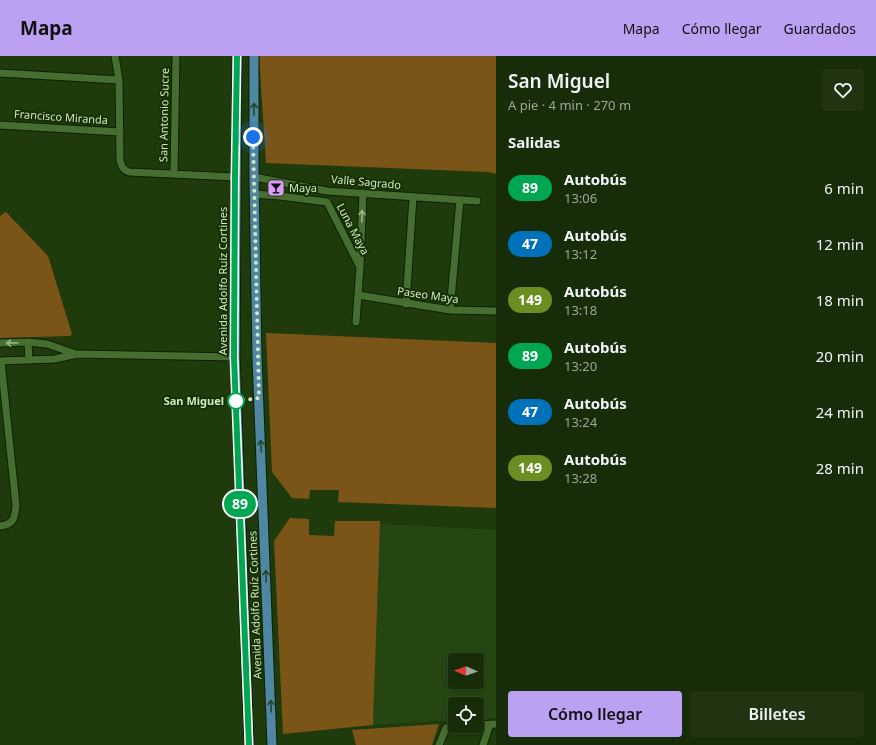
<!DOCTYPE html>
<html lang="es">
<head>
<meta charset="utf-8">
<style>
  body { margin:0; font-family:"Noto Sans",sans-serif; background:#203412; color:#f1f3f6; height:100vh; display:flex; flex-direction:column; font-size:15px; white-space:nowrap }
  * { box-sizing:border-box; margin:0 }
  p { font-size:13px; color:#9ea79c }
  .icon { flex:none; width:22px; height:22px; fill:none; stroke:currentColor; stroke-width:2; stroke-linecap:round; stroke-linejoin:round }
  .map { position:relative; flex:1; overflow:hidden }
  .drawer { display:flex; flex-direction:column; background:#172c09; width:380px }
  .drawer>* { flex:none }
  .badge { padding:0 8px; border-radius:13px; font-size:14px; line-height:26px }
  .needle { width:26px; rotate:272deg }
  .controls { position:absolute; left:448px; top:597px; display:grid; gap:8px }
  .controls a { display:grid; place-items:center; width:36px; height:36px; border-radius:4px; background:#172c09; box-shadow:0 2px 6px #0003,0 0 0 1px #36482a; font-size:20px }
  .you { position:absolute; width:20px; height:20px; margin:-10px; border:3px solid #fff; border-radius:50%; background:#1a73e8; box-shadow:0 0 0 6px #1a73e833 }
  .map>.badge { position:absolute; translate:-50% -50%; box-shadow:0 0 0 2px #fff }
  h2 { padding:0 12px; font-size:15px; line-height:36px }
  .round { display:grid; place-items:center; flex:none; width:42px; height:42px; border-radius:4px; background:#203412 }
  .head { display:flex; align-items:center; justify-content:space-between; height:68px; padding:0 12px }
  h1 { font-size:19px; font-weight:600; line-height:30px }
  .action { display:flex; gap:8px; margin-top:auto; padding:8px 12px }
  .action a { flex:1; height:46px; border-radius:4px; background:#bca0f2; color:#111; font-size:16px; font-weight:600; line-height:46px; text-align:center }
  .action a+a { background:#203412; color:#f1f3f6 }
  ul { padding:0; list-style:none }
  li { display:flex; align-items:center; gap:12px; height:56px; padding:0 12px }
  li div { flex:1 }
  li b { display:block; font-size:15px }
  li em { font-style:normal }
  li .badge { min-width:44px; font-weight:700; text-align:center }
  header { display:flex; align-items:center; gap:24px; box-sizing:border-box; height:56px; padding:0 20px; background:#bca0f2; color:#111 }
  header strong { font-size:19px }
  nav { display:flex; gap:22px; margin-inline-start:auto; font-size:14px }
  main { display:flex; flex:1; min-height:0 }
  .map>svg:first-child { display:block }
</style>
</head>
<body>
<header>
<strong>Mapa</strong>
<nav><a>Mapa</a><a>Cómo llegar</a><a>Guardados</a></nav>
</header>
<main>
<div class="map">
<svg width="496" height="689" viewBox="0 0 496 689">
  <rect width="100%" height="100%" fill="#1f3b0c"/>
  <path fill="#264611" fill-rule="evenodd" d="M 379,468 L 496,474 L 496,662 L 477,663 L 477,648 L 455,648 L 455,664 L 373,669 ZM 455,604 L 477,604 L 477,626 L 455,626 Z"/>
  <path fill="#7a5517" d="M 259,0 L 496,0 L 496,118 L 488,116 L 266,107 Z
    M 6,156 L 48,200 L 72,278 L 70,280 L 0,282 L 0,160 Z
    M 266,277 L 496,287 L 496,452 L 338,446 L 339,434 L 310,434 L 309,443 L 292,442 L 272,416 Z
    M 290,462 L 309,463 L 309,479 L 334,480 L 335,465 L 380,465 L 373,669 L 283,678 L 274,485 Z
    M 439,668 L 432,689 L 356,689 L 352,674 Z"/>
  <g fill="none" stroke-linecap="round" stroke-linejoin="round">
    <g stroke="#0d2002" stroke-width="9">
      <path id="minor" d="M 115,0 L 119,24 L 120,105 C 122,111 123,114 129,116 L 235,121
        M 0,17 L 119,24
        M 0,69 L 120,76
        M 174,118 L 176,0
        M 254,121 L 327,135 L 477,145
        M 254,138 L 280,140 L 327,146 L 360,211
        M 358,239 L 450,254 L 496,255
        M 406,248 L 413,141
        M 450,254 L 460,144
        M 356,266 L 360,211 L 363,137
        M 28,286 L 29,304
        M 0,287 L 28,286 L 47,288 L 76,298
        M 0,305 L 55,303 L 77,298 L 235,301
        M 0,470 C 14,469 15,461 16,449 L 1,305
        M 477,669 L 496,668
        M 439,689 L 446,672 L 457,670
        M 483,689 L 490,668"/>
    </g>
    <g stroke="#0d2002" stroke-width="11">
      <path id="major" d="M 237,0 L 235,301 L 249,689
        M 254,0 L 254,121 L 257,302 L 272,689"/>
    </g>
    <use href="#minor" stroke="#476e31" stroke-width="7"/>
    <use href="#major" stroke="#4f87a2" stroke-width="9"/>
  </g>
  <defs><path id="oneway-shaft" d="M-6 0H5M1.5-3L5.5 0L1.5 3" fill="none" stroke-width="1.6" stroke-linecap="round" stroke-linejoin="round"/></defs>
  <g stroke="#244629">
    <use href="#oneway-shaft" transform="translate(254 53) rotate(-89)"/>
    <use href="#oneway-shaft" transform="translate(261 390) rotate(-93)"/>
    <use href="#oneway-shaft" transform="translate(266 520) rotate(-92)"/>
    <use href="#oneway-shaft" transform="translate(271 650) rotate(-92)"/>
  </g>
  <g stroke="#9ab78a">
    <use href="#oneway-shaft" transform="translate(362 160) rotate(-88)"/>
    <use href="#oneway-shaft" transform="translate(12 287) rotate(178)"/>
  </g>
  <g fill="none" stroke-linecap="round" stroke-linejoin="round">
    <g stroke="#fff" stroke-width="9">
      <path id="line" d="M 237,0 L 235,121 L 234,301 L 249,689"/>
    </g>
    <use href="#line" stroke="#00a651" stroke-width="6"/>
    <path stroke="#d1e7c6" stroke-width="4" stroke-dasharray="0 7.2" d="M 236,345 L 259,342 L 253,81"/>
  </g>
  <defs>
    <g id="bar-square" transform="scale(0.9)"><rect x="-9" y="-9" width="18" height="18" rx="4" fill="#da9af6" stroke="#153101"/><path d="M-6-5H6L.8 .8V4.5H3.5V6h-7V4.5H-.8V.8Z" fill="#111"/></g>
  </defs>
  <g fill-rule="evenodd">
    <use href="#bar-square" x="276" y="132"/>
  </g>
  <circle fill="#fff" stroke="#00a651" stroke-width="2" cx="236" cy="345" r="8"/>
  <g text-anchor="middle" stroke-width="4" stroke-linejoin="round" paint-order="stroke">
    <g font-size="11" fill="#d1e7c6" stroke="#153101">
      <text transform="translate(164 59) rotate(-89)" y="4">San Antonio Sucre</text>
      <text transform="translate(61 61) rotate(4)" y="4">Francisco Miranda</text>
      <text transform="translate(366 126) rotate(5)" y="4">Valle Sagrado</text>
      <text transform="translate(353 173) rotate(62)" y="4">Luna Maya</text>
      <text transform="translate(223 225) rotate(-90)" y="4">Avenida Adolfo Ruíz Cortines</text>
      <text transform="translate(428 239) rotate(8)" y="4">Paseo Maya</text>
      <text transform="translate(255 549) rotate(-92)" y="4">Avenida Adolfo Ruíz Cortines</text>
    </g>
    <g font-size="11" fill="#d1e7c6" stroke="#153101" text-anchor="start">
      <text x="289" y="136">Maya</text>
    </g>
    <g font-size="11" font-weight="bold" fill="#d1e7c6" stroke="#153101" text-anchor="end">
      <text x="224" y="349">San Miguel</text>
    </g>
  </g>
</svg>
<div class="controls">
<a><svg class="needle" viewBox="-14 -14 28 28"><path d="M0-13l5 13h-10z" fill="#e53935"/><path d="M0 13l5-13h-10z" fill="#9ea79c"/></svg></a>
<a><svg class="icon" aria-label="locate" viewBox="0 0 24 24"><circle cx="12" cy="12" r="6"/><path d="M12 2v4M12 18v4M2 12h4M18 12h4"/></svg></a>
</div>
<div class="you" style="left:253px;top:81px"></div>
<b class="badge" style="left:240px;top:448px;background:#00a651;color:#fff">89</b>
</div>
<section class="drawer">
<div class="head"><div><h1>San Miguel</h1><p>A pie · 4 min · 270 m</p></div><a class="round"><svg class="icon" aria-label="heart" viewBox="0 0 24 24"><path d="M12 20l-8-8c-3-5 5-10 8-4 3-6 11-1 8 4z"/></svg></a></div>
<h2>Salidas</h2>
<ul>
<li><span class="badge" style="background:#00a651;color:#fff">89</span><div><b>Autobús</b><p>13:06</p></div><em>6 min</em></li>
<li><span class="badge" style="background:#0072bc;color:#fff">47</span><div><b>Autobús</b><p>13:12</p></div><em>12 min</em></li>
<li><span class="badge" style="background:#6b8e23;color:#fff">149</span><div><b>Autobús</b><p>13:18</p></div><em>18 min</em></li>
<li><span class="badge" style="background:#00a651;color:#fff">89</span><div><b>Autobús</b><p>13:20</p></div><em>20 min</em></li>
<li><span class="badge" style="background:#0072bc;color:#fff">47</span><div><b>Autobús</b><p>13:24</p></div><em>24 min</em></li>
<li><span class="badge" style="background:#6b8e23;color:#fff">149</span><div><b>Autobús</b><p>13:28</p></div><em>28 min</em></li>
</ul>
<div class="action"><a>Cómo llegar</a><a>Billetes</a></div>
</section>
</main>
</body>
</html>
